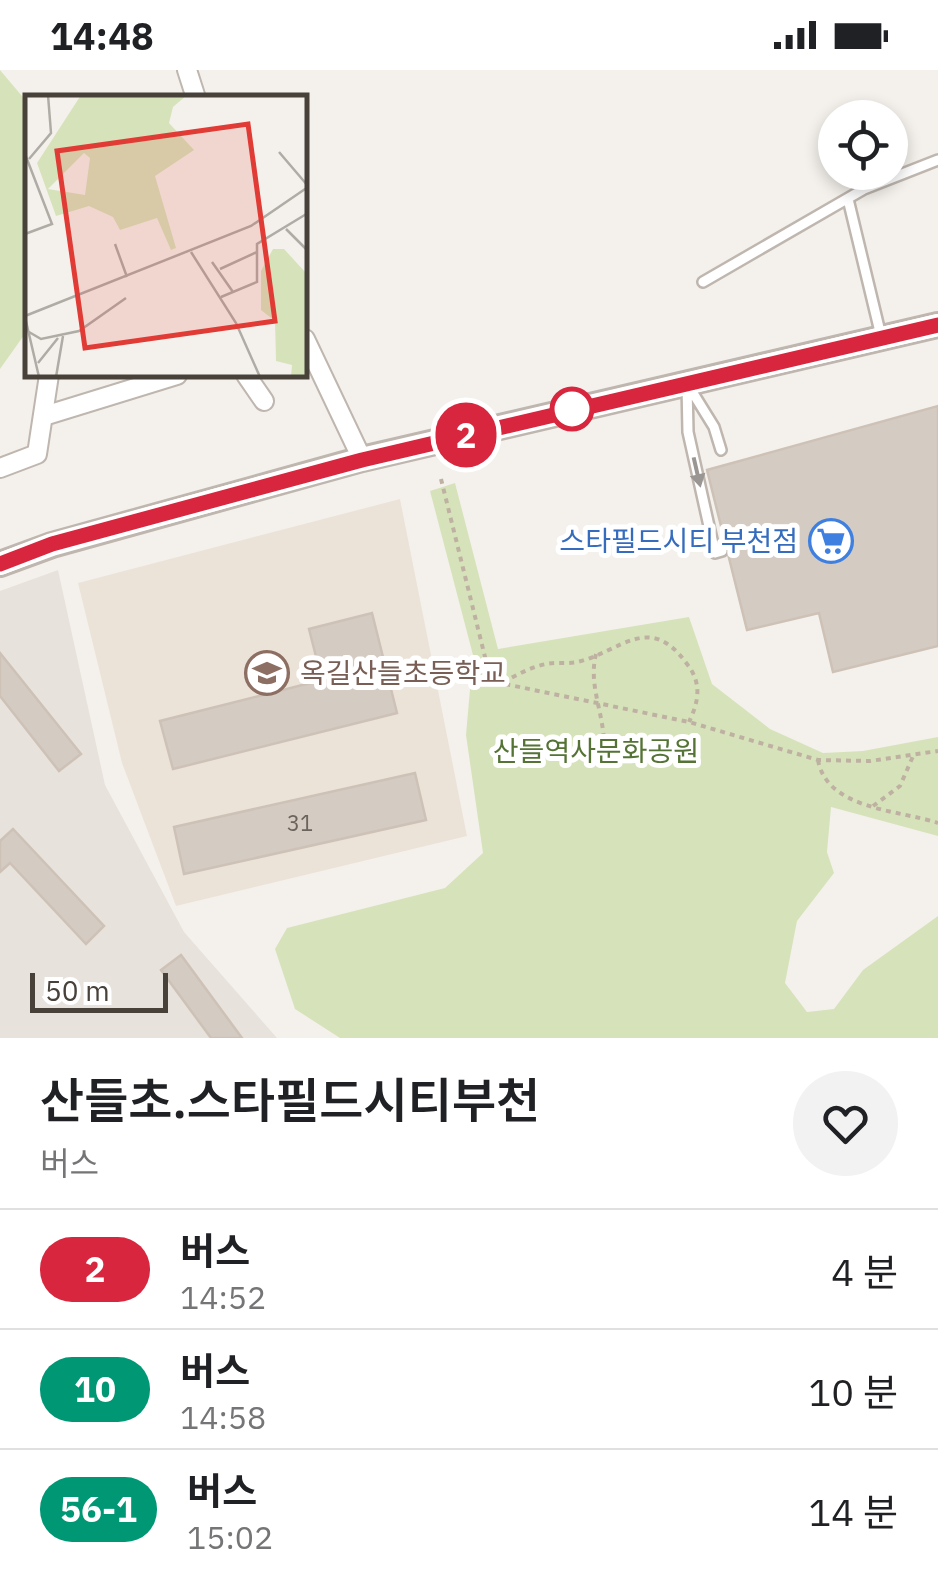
<!DOCTYPE html>
<html lang="ko">
<head>
<meta charset="utf-8">
<style>
  body { margin:0; font-family:"IBM Plex Sans","Noto Sans KR",sans-serif; background:#f2f2f2; color:#202124; height:100vh; display:flex; flex-direction:column; font-size:38px; white-space:nowrap }
  * { box-sizing:border-box; margin:0 }
  p { font-size:32px; color:#757577 }
  .icon { flex:none; width:55px; height:55px; fill:none; stroke:currentColor; stroke-width:2; stroke-linecap:round; stroke-linejoin:round }
  .map { position:relative; height:968px; overflow:hidden }
  .drawer { display:flex; flex-direction:column; background:#fff; flex:1 }
  .drawer>* { flex:none }
  .badge { padding:0 20px; border-radius:32px; font-size:35px; line-height:65px }
  .controls { position:absolute; left:818px; top:30px; display:grid; gap:20px }
  .controls a { display:grid; place-items:center; width:90px; height:90px; border-radius:50%; background:#fff; box-shadow:0 5px 15px #0003; font-size:50px }
  .scale { position:absolute; left:30px; bottom:25px; width:138px; box-sizing:border-box; padding-left:10px; border:5px solid #48413a; border-top:0; font-size:28px; line-height:35px; white-space:nowrap; color:#48413a; -webkit-text-stroke:8px #fff; paint-order:stroke }
  .map>.badge { position:absolute; translate:-50% -50%; box-shadow:0 0 0 5px #fff }
  .round { display:grid; place-items:center; flex:none; width:105px; height:105px; border-radius:52px; background:#f2f2f2 }
  .head { display:flex; align-items:center; justify-content:space-between; height:170px; padding:0 40px }
  h1 { font-size:48px; font-weight:600; line-height:75px }
  ul { padding:0; list-style:none }
  li { display:flex; align-items:center; gap:30px; height:120px; padding:0 40px; border-top:2px solid #e0e0e0 }
  li div { flex:1 }
  li b { display:block; font-size:38px }
  li em { font-style:normal }
  li .badge { min-width:110px; font-weight:700; text-align:center }
  .status { display:flex; justify-content:space-between; align-items:center; height:70px; padding:0 50px; background:#fff; direction:ltr }
  .status svg { height:28px; fill:currentColor }
  .map>svg:first-child { display:block }
</style>
</head>
<body>
<div class="status"><b>14:48</b><svg viewBox="0 0 49 12"><path d="M0 12V9h3v3zM5 12V6h3v6zM10 12V3h3v9zM15 12V0h3v12zM26 1h20v11H26zM47 4h2v5h-2z"/></svg></div>
<div class="map">
<svg width="938" height="968" viewBox="0 0 938 968">
  <rect width="100%" height="100%" fill="#f4f1ec"/>
  <path fill="#e7e2db" d="M 58,500 L 105,715 L 184,862 L 277,968 L 0,968 L 0,521 Z"/>
  <path fill="#ebe3d8" d="M 400,429 L 467,766 L 176,836 L 122,693 L 78,513 Z"/>
  <path fill="#d6e3ba" d="M 0,0 L 27,32 L 27,261 L 0,299 Z
    M 455,413 L 498,579 L 689,547 L 712,614 L 770,659 L 823,683 L 863,681 L 938,667 L 938,766 L 831,737 L 827,782 L 834,803 L 797,851 L 785,913 L 807,942 L 834,939 L 863,900 L 938,846 L 938,968 L 340,968 L 295,939 L 275,879 L 287,858 L 445,818 L 483,783 L 466,665 L 473,585 L 430,421 Z"/>
  <path fill="#d4cbc3" stroke="#cec2b7" stroke-width="2.5" d="M 938,336 L 938,576 L 833,602 L 819,543 L 747,560 L 707,400 Z
    M 372,543 L 397,643 L 173,699 L 160,651 L 322,610 L 309,559 Z
    M 0,583 L 81,684 L 59,701 L 0,626 Z
    M 415,703 L 426,750 L 184,804 L 174,757 Z
    M 13,759 L 104,856 L 86,874 L 10,793 L 0,802 L 0,771 Z
    M 181,885 L 242,968 L 211,968 L 161,900 Z"/>
  <g fill="none" stroke-linecap="round" stroke-linejoin="round">
    <g stroke="#bfb7af" stroke-width="14">
      <path id="service" d="M 848,129 L 881,266
        M 703,212 L 864,119 L 938,90
        M 687,315 L 688,362 L 715,483 L 722,481
        M 688,315 L 714,357 L 721,380"/>
    </g>
    <g stroke="#bfb7af" stroke-width="22">
      <path id="minor" d="M 187,0 L 196,28
        M 305,269 L 362,389
        M 246,305 L 264,331
        M 44,346 L 177,305
        M 0,398 L 37,384 L 49,305"/>
    </g>
    <g stroke="#bfb7af" stroke-width="28">
      <path id="tertiary" d="M 0,494 L 52,475 L 362,389 L 938,255"/>
    </g>
    <path stroke="#bfb1a2" stroke-width="4" stroke-dasharray="5 5" stroke-linecap="butt" d="M 441,409 L 486,591 L 490,604 L 500,613 L 689,652 L 818,690 L 870,691 L 938,681
      M 596,584 C 588,615 604,643 604,675
      M 503,612 C 517,605 531,597 546,594 C 556,592 567,594 577,592 C 621,582 649,541 687,594 C 702,613 699,631 689,652
      M 818,690 C 827,740 900,740 938,753
      M 873,736 L 900,716 L 914,684"/>
    <use href="#service" stroke="#fff" stroke-width="9"/>
    <use href="#minor" stroke="#fff" stroke-width="18"/>
    <use href="#tertiary" stroke="#fff" stroke-width="22"/>
  </g>
  <defs><path id="oneway-solid" d="M-6-.8H1V-3.2L6.5 0L1 3.2V.8H-6Z" transform="scale(2.5)"/></defs>
  <use fill="#9a9693" href="#oneway-solid" transform="translate(697 402) rotate(77)"/>
  <g fill="none" stroke-linecap="round" stroke-linejoin="round">
    <g stroke="#fff" stroke-width="22">
      <path id="line" d="M 0,494 L 52,474 L 362,390 L 938,255"/>
    </g>
    <use href="#line" stroke="#d7263d" stroke-width="15"/>
  </g>
  <defs>
    <g id="supermarket-ring" transform="scale(2.25)"><circle r="9.5" fill="#fff" stroke="#3f7fe0" stroke-width="1.5"/><path d="M-6-5.5h2.5l.6 2H6L4.5 2H-2.5L-4.4-4H-6ZM-1.5 3.2a1.3 1.3 0 1 0 .1 0ZM3 3.2a1.3 1.3 0 1 0 .1 0Z" fill="#3f7fe0"/></g>
    <g id="school-ring" transform="scale(2.25)"><circle r="9.5" fill="#fff" stroke="#8d6e63" stroke-width="1.5"/><path d="M0-5L7-2L0 1L-7-2ZM-4 1L0 2.5L4 1V4Q0 6-4 4Z" fill="#8d6e63"/></g>
  </defs>
  <g fill-rule="evenodd">
    <use href="#supermarket-ring" x="831" y="471"/>
    <use href="#school-ring" x="267" y="603"/>
  </g>
  <circle fill="#fff" stroke="#d7263d" stroke-width="5" cx="572" cy="339" r="20"/>
  <g text-anchor="middle" stroke-width="10" stroke-linejoin="round" paint-order="stroke">
    <g font-size="22" fill="#6b645c">
      <text x="300" y="761">31</text>
    </g>
    <g font-size="28" fill="#366cbe" stroke="#fff" text-anchor="end">
      <text x="798" y="481">스타필드시티 부천점</text>
    </g>
    <g font-size="28" fill="#785e54" stroke="#fff" text-anchor="start">
      <text x="300" y="613">옥길산들초등학교</text>
    </g>
    <g font-size="28" fill="#547334" stroke="#fff">
      <text x="596" y="691">산들역사문화공원</text>
    </g>
  </g>
  <g transform="translate(25 25)">
    <rect width="282" height="282" fill="#f4f1ec"/>
    <path d="M 56,0 L 162,0 L 148,12 L 144,28 L 169,55 L 130,81 L 151,153 L 146,155 L 132,123 L 95,135 L 88,122 L 64,111 L 31,121 L 12,68 ZM 59,58 L 65,63 L 60,100 L 23,94 ZM 248,154 L 259,154 L 282,179 L 282,282 L 266,282 L 267,270 L 251,266 L 250,226 L 236,215 L 236,176 Z" fill="#d6e3ba" fill-rule="evenodd"/>
    <path fill="none" stroke="#afaba5" stroke-width="2.5" d="M 254,57 L 283,91M 0,59 L 27,129 L 0,139M 4,64 L 26,38 L 23,0M 261,134 L 283,156M 90,149 L 102,182M 166,157 L 211,228 L 235,282M 232,157 L 232,149 L 283,118M 187,167 L 208,197M 195,174 L 232,157M 196,202 L 232,187 L 232,157M 0,221 L 226,131 L 283,92M 0,222 L 14,282M 4,237 L 16,244 L 54,236 L 101,203M 13,268 L 33,243M 31,282 L 38,241"/>
    <path fill="#e13b36" fill-opacity="0.15" stroke="#e13b36" stroke-width="5" d="M 223,29 L 250,226 L 60,253 L 32,56 Z"/>
    <rect width="282" height="282" fill="none" stroke="#48413a" stroke-width="5"/>
  </g>
</svg>
<div class="controls">
<a><svg class="icon" aria-label="locate" viewBox="0 0 24 24"><circle cx="12" cy="12" r="6"/><path d="M12 2v4M12 18v4M2 12h4M18 12h4"/></svg></a>
</div>
<div class="scale">50 m</div>
<b class="badge" style="left:466px;top:365px;background:#d7263d;color:#fff">2</b>
</div>
<section class="drawer">
<div class="head"><div><h1>산들초.스타필드시티부천</h1><p>버스</p></div><a class="round"><svg class="icon" aria-label="heart" viewBox="0 0 24 24"><path d="M12 20l-8-8c-3-5 5-10 8-4 3-6 11-1 8 4z"/></svg></a></div>
<ul>
<li><span class="badge" style="background:#d7263d;color:#fff">2</span><div><b>버스</b><p>14:52</p></div><em>4 분</em></li>
<li><span class="badge" style="background:#009775;color:#fff">10</span><div><b>버스</b><p>14:58</p></div><em>10 분</em></li>
<li><span class="badge" style="background:#009775;color:#fff">56-1</span><div><b>버스</b><p>15:02</p></div><em>14 분</em></li>
</ul>
</section>
</body>
</html>
